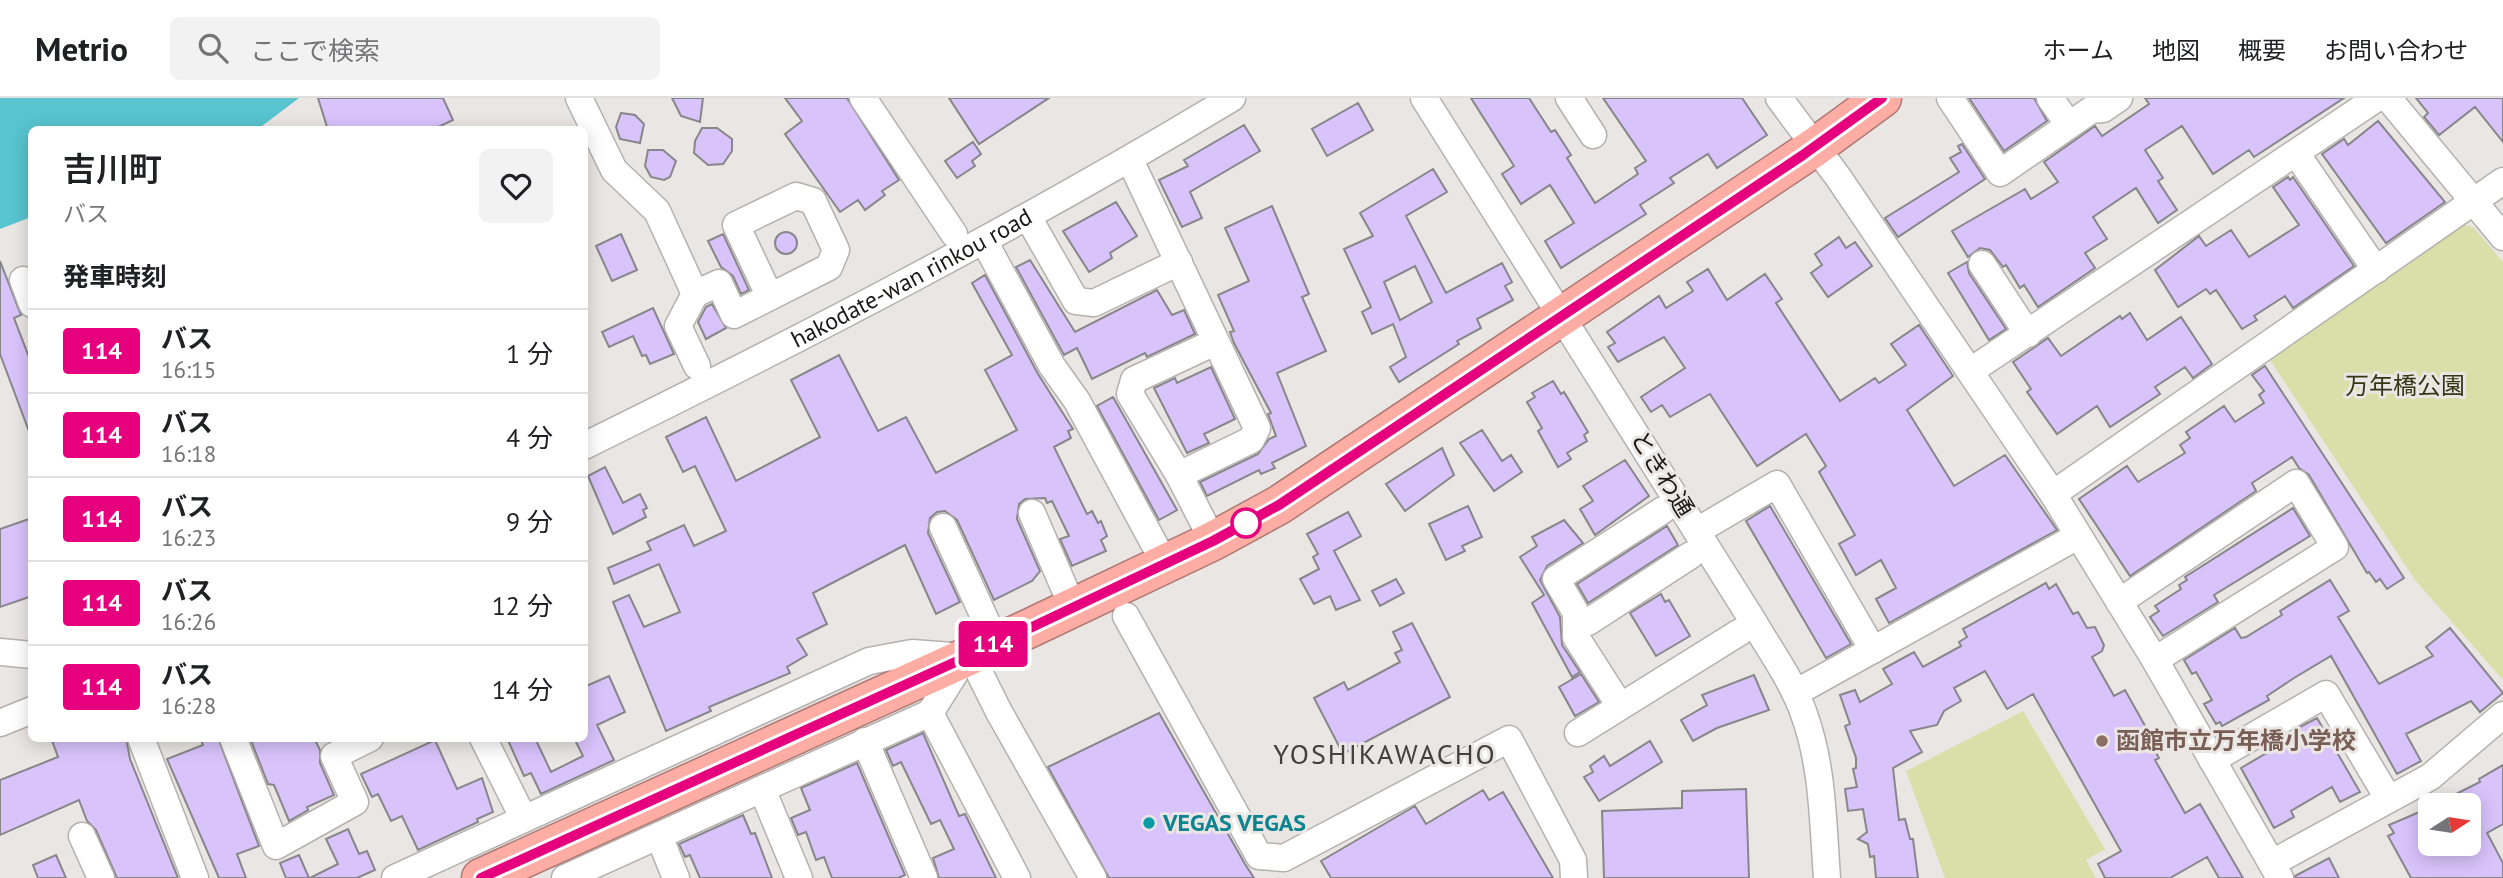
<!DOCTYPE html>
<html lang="ja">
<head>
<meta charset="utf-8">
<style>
  body { margin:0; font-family:"PT Sans","Noto Sans JP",sans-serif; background:#f2f2f2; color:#202124; height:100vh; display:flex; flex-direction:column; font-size:26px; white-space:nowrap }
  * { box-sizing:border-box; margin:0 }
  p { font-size:23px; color:#757577 }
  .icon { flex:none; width:38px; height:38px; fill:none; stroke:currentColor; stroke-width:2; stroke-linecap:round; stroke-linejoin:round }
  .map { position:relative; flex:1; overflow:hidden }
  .details { position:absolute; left:28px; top:28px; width:560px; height:616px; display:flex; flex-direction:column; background:#fff; border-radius:10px; box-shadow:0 4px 18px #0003 }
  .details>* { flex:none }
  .badge { padding:0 14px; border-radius:5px; font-size:24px; line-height:46px }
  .needle { width:46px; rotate:78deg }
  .tools { position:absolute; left:2418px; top:695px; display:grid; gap:14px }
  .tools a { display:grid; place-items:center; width:63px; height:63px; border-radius:10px; background:#fff; box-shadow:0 4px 18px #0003; font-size:35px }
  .map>.badge { position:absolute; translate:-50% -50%; box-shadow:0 0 0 4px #fff }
  h2 { padding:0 35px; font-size:26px; line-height:63px }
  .round { display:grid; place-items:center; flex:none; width:74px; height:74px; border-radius:10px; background:#f2f2f2 }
  .headline { display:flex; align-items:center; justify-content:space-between; height:119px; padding:0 35px }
  h1 { font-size:33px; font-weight:600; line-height:52px }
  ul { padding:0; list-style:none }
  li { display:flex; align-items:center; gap:21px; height:84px; padding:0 35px; border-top:2px solid #e0e0e0 }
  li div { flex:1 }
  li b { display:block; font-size:26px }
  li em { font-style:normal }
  li .badge { min-width:77px; font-weight:700; text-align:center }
  header { display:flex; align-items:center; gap:42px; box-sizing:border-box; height:98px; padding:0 35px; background:#fff; border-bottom:2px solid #e0e0e0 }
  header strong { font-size:33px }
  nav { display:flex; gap:38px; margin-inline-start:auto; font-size:24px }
  .search { width:490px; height:63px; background:#f2f2f2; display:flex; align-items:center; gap:18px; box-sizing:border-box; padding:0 24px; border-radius:10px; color:#757577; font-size:26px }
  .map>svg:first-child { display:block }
</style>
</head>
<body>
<header>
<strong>Metrio</strong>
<div class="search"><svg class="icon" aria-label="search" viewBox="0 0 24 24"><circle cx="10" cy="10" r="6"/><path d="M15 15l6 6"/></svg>ここで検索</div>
<nav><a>ホーム</a><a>地図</a><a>概要</a><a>お問い合わせ</a></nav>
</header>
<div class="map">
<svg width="2503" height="780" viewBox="0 0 2503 780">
  <rect width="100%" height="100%" fill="#eae6e3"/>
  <path fill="#dadfa9" d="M 2464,127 L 2473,129 L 2503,164 L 2503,582 L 2415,482 L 2270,262 Z
    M 2023,613 L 2105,751 L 2086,762 L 2096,780 L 1945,780 L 1906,673 Z"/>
  <path fill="#57c4cf" d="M 0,0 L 299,0 L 258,31 L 32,32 L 31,119 L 0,131 Z"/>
  <path fill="#d8c3fb" stroke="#87868a" stroke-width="2" fill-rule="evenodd" d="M 318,0 L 443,0 L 453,22 L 432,32 L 328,32 Z
    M 672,0 L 703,0 L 700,24 L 681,18 Z
    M 785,0 L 847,0 L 899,82 L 882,93 L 885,97 L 865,112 L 858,102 L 840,114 L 785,36 L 802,23 Z
    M 949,0 L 1049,0 L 979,46 Z
    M 1471,0 L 1529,0 L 1551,34 L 1555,32 L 1571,57 L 1567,60 L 1595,105 L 1638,76 L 1635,70 L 1646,63 L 1603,0 L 1742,0 L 1767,37 L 1717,70 L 1708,56 L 1670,80 L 1674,85 L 1640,107 L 1646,116 L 1561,170 L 1545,143 L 1574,125 L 1550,87 L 1521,106 L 1502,76 L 1514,68 Z
    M 1969,0 L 2034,0 L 2047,23 L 2004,53 Z
    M 2145,0 L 2344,0 L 2254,59 L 2249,52 L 2213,76 L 2182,28 L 2145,52 L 2163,80 L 2158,83 L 2177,112 L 2158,125 L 2136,90 L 2093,119 L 2107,141 L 2085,155 L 2095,170 L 2038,209 L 2024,187 L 2020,190 L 2006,167 L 2003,169 L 1990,152 L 1980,150 L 1968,159 L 1952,133 L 2025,91 L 2031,101 L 2058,84 L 2044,64 L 2095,28 L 2102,38 L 2149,6 Z
    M 2416,0 L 2503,0 L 2503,44 L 2475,9 L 2439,37 L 2424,19 L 2428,15 Z
    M 1358,5 L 1373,32 L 1327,58 L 1312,31 Z
    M 621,15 L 635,17 L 644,26 L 640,45 L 620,41 L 616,29 Z
    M 2378,23 L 2445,104 L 2386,145 L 2322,56 L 2344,41 L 2348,47 Z
    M 1244,27 L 1260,53 L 1190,94 L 1202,120 L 1182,129 L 1159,82 L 1188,68 L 1184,62 Z
    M 702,30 L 717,30 L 732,41 L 732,53 L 723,66 L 708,67 L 694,55 L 695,43 Z
    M 973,44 L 981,56 L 972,63 L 975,68 L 957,80 L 945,63 Z
    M 1962,46 L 1985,81 L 1898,139 L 1885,120 L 1959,74 L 1950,60 L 1961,54 L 1958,48 Z
    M 648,52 L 663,52 L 676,63 L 670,79 L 664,82 L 651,79 L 645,68 Z
    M 1433,71 L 1447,94 L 1406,118 L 1446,195 L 1502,165 L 1512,184 L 1505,188 L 1513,202 L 1477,221 L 1481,230 L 1457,243 L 1459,246 L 1399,284 L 1390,269 L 1406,259 L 1393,226 L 1372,236 L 1362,214 L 1371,209 L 1344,151 L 1373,138 L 1360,115 ZM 1415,168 L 1432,204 L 1400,222 L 1384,184 Z
    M 2288,79 L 2290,82 L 2293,79 L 2354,168 L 2293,210 L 2285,198 L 2254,218 L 2257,222 L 2242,231 L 2216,192 L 2210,196 L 2206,191 L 2178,209 L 2155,172 L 2199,138 L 2206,148 L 2231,132 L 2249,159 L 2299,127 L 2273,89 Z
    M 1116,104 L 1137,138 L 1110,155 L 1112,160 L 1089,174 L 1063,133 Z
    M 1272,108 L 1309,196 L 1302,199 L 1326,253 L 1277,275 L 1306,348 L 1272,365 L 1275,370 L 1261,376 L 1259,372 L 1207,398 L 1200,384 L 1258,356 L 1269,341 L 1276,338 L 1268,316 L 1271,315 L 1234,245 L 1230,234 L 1234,233 L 1218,197 L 1249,183 L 1225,130 Z
    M775 145a11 11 0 1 1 22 0a11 11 0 1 1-22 0Z
    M 621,136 L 637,172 L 612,183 L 596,148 Z
    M 723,136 L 749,192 L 741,196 L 733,178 L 721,169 L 708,143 Z
    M 1839,139 L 1846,150 L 1855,144 L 1872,168 L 1828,199 L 1811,175 L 1822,167 L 1815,156 Z
    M 1030,162 L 1075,234 L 1157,192 L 1172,217 L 1184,212 L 1195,236 L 1147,259 L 1145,255 L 1092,281 L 1077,250 L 1064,257 L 1016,169 Z
    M 0,163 L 21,217 L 14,220 L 32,267 L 30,336 L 0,256 Z
    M 1967,164 L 1969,175 L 2006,231 L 1989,242 L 1948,175 Z
    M 1708,171 L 1727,202 L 1765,176 L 1782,201 L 1776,205 L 1840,303 L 1875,280 L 1879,285 L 1906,267 L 1891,246 L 1919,227 L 1953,278 L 1907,312 L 1954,388 L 2005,357 L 2057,432 L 1889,525 L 1876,501 L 1896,490 L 1881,462 L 1856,477 L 1839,446 L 1855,437 L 1819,374 L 1826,368 L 1806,336 L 1757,368 L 1710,296 L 1670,319 L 1662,307 L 1651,314 L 1641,299 L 1685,270 L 1664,239 L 1618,264 L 1608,249 L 1615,245 L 1607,234 L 1659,198 L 1666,210 L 1693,193 L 1687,184 Z
    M 985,177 L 1038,276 L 1073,331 L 1068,333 L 1071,340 L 1054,349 L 1087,416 L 1092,413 L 1098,425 L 1101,423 L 1107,438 L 1101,442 L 1106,453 L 1072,468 L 1060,441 L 1069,438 L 1052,403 L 1047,405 L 1045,400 L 1025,401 L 1019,406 L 1017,421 L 1040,473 L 1032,483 L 994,502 L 957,422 L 945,413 L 937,414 L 930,420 L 928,435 L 960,504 L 936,516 L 905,447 L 813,495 L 827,526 L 797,541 L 807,557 L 787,569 L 790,575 L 709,609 L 711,613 L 666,633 L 613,504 L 629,497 L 644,529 L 680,514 L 659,466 L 614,486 L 608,470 L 651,452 L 647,444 L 684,427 L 694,448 L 726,433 L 695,368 L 683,374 L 666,339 L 706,319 L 736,383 L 820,339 L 791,282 L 839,257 L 878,333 L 906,319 L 936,375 L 1017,332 L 985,272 L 1012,257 L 972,185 Z
    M 712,206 L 726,230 L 706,241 L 698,224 L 706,209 Z
    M 653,210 L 674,256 L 650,266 L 646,257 L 642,258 L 633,238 L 609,249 L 602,234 Z
    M 2130,215 L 2147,242 L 2181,219 L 2212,266 L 2193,280 L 2185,269 L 2155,289 L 2160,296 L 2110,329 L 2097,308 L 2057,336 L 2027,294 L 2031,291 L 2013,264 L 2048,240 L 2061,258 L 2120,218 L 2122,221 Z
    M 2265,268 L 2404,480 L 2387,491 L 2380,481 L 2376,484 L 2369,474 L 2367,475 L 2309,377 L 2299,370 L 2292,359 L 2252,385 L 2256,393 L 2130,478 L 2079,401 L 2127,368 L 2138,384 L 2185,355 L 2180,347 L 2190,340 L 2186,334 L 2224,308 L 2235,324 L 2264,305 L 2259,297 L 2264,293 L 2252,277 Z
    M 1211,269 L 1235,321 L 1204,336 L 1209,345 L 1187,355 L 1154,290 L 1175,280 L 1177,285 Z
    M 1553,283 L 1561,296 L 1564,294 L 1588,334 L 1584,337 L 1587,343 L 1567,355 L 1571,361 L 1558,369 L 1538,333 L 1542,330 L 1527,304 L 1535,299 L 1532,295 Z
    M 1113,299 L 1177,412 L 1159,422 L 1097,308 Z
    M 1482,332 L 1502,363 L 1511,357 L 1522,374 L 1494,393 L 1460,345 Z
    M 1442,350 L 1454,377 L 1405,413 L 1386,386 Z
    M 1625,362 L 1649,398 L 1595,437 L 1580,411 L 1593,403 L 1583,388 Z
    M 605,369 L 623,405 L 640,396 L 647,410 L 643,412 L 646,419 L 613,436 L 588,378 Z
    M 1468,408 L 1482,439 L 1462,448 L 1465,453 L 1446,462 L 1429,426 Z
    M 1770,408 L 1851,546 L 1826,560 L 1746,423 Z
    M 2293,410 L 2310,438 L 2214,497 L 2218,504 L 2163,538 L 2150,519 L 2159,513 L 2155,508 L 2181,491 L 2179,487 L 2187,482 L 2185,479 Z
    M 1348,414 L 1361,438 L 1334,453 L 1360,502 L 1336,512 L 1330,498 L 1314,506 L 1300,481 L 1319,471 L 1313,459 L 1318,456 L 1307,436 Z
    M 32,420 L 32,498 L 0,509 L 0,431 Z
    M 1564,422 L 1583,445 L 1547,468 L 1540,482 L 1560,519 L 1562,547 L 1580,574 L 1572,579 L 1532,505 L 1544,497 L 1520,459 L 1537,448 L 1532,439 Z
    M 1667,428 L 1678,447 L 1588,505 L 1577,486 Z
    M 1396,481 L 1404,495 L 1380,508 L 1372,493 Z
    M 2330,482 L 2349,513 L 2338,519 L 2379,586 L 2433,558 L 2426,549 L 2450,530 L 2503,595 L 2480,614 L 2471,603 L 2406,636 L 2421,663 L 2397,676 L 2331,558 L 2294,580 L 2267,598 L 2269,602 L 2249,613 L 2222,628 L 2220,624 L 2216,626 L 2204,606 L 2212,602 L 2196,574 L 2192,576 L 2184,562 L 2235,530 L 2241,540 L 2246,539 L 2282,517 L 2280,513 Z
    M 2046,485 L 2049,491 L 2056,486 L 2073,516 L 2078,514 L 2087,530 L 2095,529 L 2104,547 L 2102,553 L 2092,559 L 2114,598 L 2125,592 L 2158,651 L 2155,653 L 2159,660 L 2155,662 L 2185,715 L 2200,706 L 2243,780 L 2219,780 L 2207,759 L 2170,780 L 2105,780 L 2098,766 L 2121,753 L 2033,596 L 2007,611 L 1985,573 L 1954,590 L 1961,603 L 1944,613 L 1937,627 L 1910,633 L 1922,654 L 1893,670 L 1899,722 L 1905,721 L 1910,741 L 1913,741 L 1918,780 L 1876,780 L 1874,758 L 1870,759 L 1868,746 L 1858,741 L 1867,734 L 1863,711 L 1848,713 L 1845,691 L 1857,689 L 1853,671 L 1856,670 L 1856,660 L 1845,628 L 1850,626 L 1840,597 L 1855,592 L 1860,604 L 1892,586 L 1883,571 L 1914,554 L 1923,569 L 1961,548 L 1959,544 L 1967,539 L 1963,531 Z
    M 1661,496 L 1665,504 L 1669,502 L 1690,538 L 1656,558 L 1630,515 Z
    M 1412,525 L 1450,599 L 1343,656 L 1314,600 L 1344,584 L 1348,592 L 1400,564 L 1395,555 L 1402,552 L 1393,534 Z
    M 1581,576 L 1599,604 L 1575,618 L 1559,589 Z
    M 1754,577 L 1769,612 L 1717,630 L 1693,643 L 1681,622 L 1707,607 L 1702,597 Z
    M 609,578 L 625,614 L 597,627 L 614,662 L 541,696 L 531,675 L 524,678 L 507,640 L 535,640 L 551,674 L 583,658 L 574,640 L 584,640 L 584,589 Z
    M 1159,615 L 1245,766 L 1254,780 L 1109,780 L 1048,669 Z
    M 2317,620 L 2360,694 L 2340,704 L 2332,689 L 2291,713 L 2294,719 L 2274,730 L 2241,670 L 2299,636 L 2296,631 Z
    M 923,635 L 959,718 L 965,716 L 996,780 L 939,780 L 933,760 L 954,751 L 940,722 L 931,726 L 901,664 L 893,668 L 886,652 Z
    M 51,640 L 126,640 L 130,661 L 178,780 L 117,780 L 96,732 L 87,723 L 79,702 L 0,737 L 0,682 L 58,659 Z
    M 200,640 L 218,640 L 259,748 L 237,756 L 246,780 L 219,780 L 167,661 L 203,647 Z
    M 250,640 L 314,640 L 320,652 L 320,665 L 334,697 L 307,709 L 308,712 L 289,723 L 274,687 L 268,686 Z
    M 435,642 L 457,691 L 482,680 L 493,714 L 477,721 L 478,724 L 418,752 L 402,718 L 391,723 L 378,696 L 372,699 L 361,676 Z
    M 1650,643 L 1662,664 L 1599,703 L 1584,679 L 1593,674 L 1590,668 L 1604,658 L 1610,668 Z
    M 857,665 L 905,777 L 898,780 L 832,780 L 824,759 L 816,762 L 806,734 L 798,737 L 791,720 L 810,712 L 801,690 Z
    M 2503,667 L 2503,726 L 2487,735 L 2503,765 L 2503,780 L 2411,780 L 2388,738 L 2394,735 L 2389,727 L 2431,709 L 2431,746 L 2469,746 L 2469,707 L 2434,707 L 2480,684 L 2479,681 Z
    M 1746,691 L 1749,780 L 1604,780 L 1602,713 L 1682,710 L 1682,693 Z
    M 1483,692 L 1489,702 L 1503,694 L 1553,780 L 1331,780 L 1321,763 L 1415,708 L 1426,726 Z
    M 743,717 L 751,736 L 755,735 L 772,780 L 700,780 L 690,757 L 685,759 L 679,746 Z
    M 348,731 L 359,756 L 367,753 L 375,772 L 357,780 L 310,780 L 338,766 L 326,741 Z
    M 56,757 L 66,780 L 38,780 L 33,767 Z
    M 299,757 L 309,780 L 286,780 L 280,765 Z
    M 2329,760 L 2339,780 L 2296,780 L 2295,778 Z"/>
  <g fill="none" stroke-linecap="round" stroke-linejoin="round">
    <g stroke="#b5b1ae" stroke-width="29">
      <g id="minor">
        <path d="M 579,0 L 614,72 L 657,113 L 695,196"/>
        <path d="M 863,0 L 954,136"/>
        <path d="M 1424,0 L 1753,523 C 1771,554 1794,585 1805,619 C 1823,670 1823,726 1827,780"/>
        <path d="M 1569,0 L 1593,37"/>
        <path d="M 1779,0 L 1838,79 L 2053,396 L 2155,562 L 2280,780"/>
        <path d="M 1950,0 L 2000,75 L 2091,12 L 2103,11 L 2119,0"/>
        <path d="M 2050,0 L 2069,27"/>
        <path d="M 2388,0 L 2503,139"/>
        <path d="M 2296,55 L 2376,172"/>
        <path d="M 1130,62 L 1257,330 L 1251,342 L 1179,377"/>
        <path d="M 1028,119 L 1076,203 L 1094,205 L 1179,164"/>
        <path d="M 984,143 L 1052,268 L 1077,303 L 1165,466"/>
        <path d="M 1982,166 L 2028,236"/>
        <path d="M 23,182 L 32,206"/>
        <path d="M 1981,266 L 2377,0"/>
        <path d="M 697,268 L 678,228 L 695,196 L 719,185 L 734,217 L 829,169 L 836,152 L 813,103 L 796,98 L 736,127 L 770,199"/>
        <path id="s1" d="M 584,348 C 805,239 1022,127 1232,0"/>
        <path d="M 2053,396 L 2503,83"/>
        <path d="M 1032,415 L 1073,510"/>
        <path d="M 943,429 L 996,545"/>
        <path d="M 1697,433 L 1777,386 L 1873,552"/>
        <path d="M 1213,443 L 1179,377 L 1130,296 L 1134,282 L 1215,244"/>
        <path d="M 2119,504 L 2296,385 L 2335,449 L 2155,562"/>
        <path d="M 1126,518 L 1259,758 L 1284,760 L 1509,641 L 1573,762 L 1574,780"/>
        <path d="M 1576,526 L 1588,524 L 1691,457"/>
        <path d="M 0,554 L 32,557"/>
        <path d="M 970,556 L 999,614 L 1093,780"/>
        <path d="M 1795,595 L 2078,438"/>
        <path d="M 1620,608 L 1576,539 L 1576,515 L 1556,481 L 1663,412"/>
        <path d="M 930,615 L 1017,780"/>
        <path d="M 0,625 L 32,612"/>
        <path d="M 1578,635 L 1740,534"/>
        <path d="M 141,640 L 195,780"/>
        <path d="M 233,640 L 276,748 L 355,704 L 334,658 L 370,640"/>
        <path d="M 483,640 L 524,721"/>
        <path d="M 865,643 L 924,780"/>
        <path d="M 2212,662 L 2326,596 L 2388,700"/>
        <path d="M 762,691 L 799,780"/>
        <path d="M 82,738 L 101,780"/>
        <path d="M 659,738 L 676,780"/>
        <path d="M 2272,765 L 2430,679 L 2503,617"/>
        <path d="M 395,780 L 869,563 L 912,555 L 965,559 L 930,615 L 565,780"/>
      </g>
    </g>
    <g stroke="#ae7973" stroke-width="41">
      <path id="highway" d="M 481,780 L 1028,531 L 1213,443 L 1279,407 L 1815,49 L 1882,0"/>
    </g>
    <use href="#minor" stroke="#fff" stroke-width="26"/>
    <use href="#highway" stroke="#fdada4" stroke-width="38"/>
  </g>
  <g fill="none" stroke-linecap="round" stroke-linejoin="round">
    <g stroke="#fff" stroke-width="16">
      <path id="line" d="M 481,780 L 1028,531 L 1213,443 L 1279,407 L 1803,57 L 1882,0"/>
    </g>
    <use href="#line" stroke="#e6007e" stroke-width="10"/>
  </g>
  <circle fill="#fff" stroke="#e6007e" stroke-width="3.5" cx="1246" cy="425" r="14"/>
  <circle fill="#8d6e63" stroke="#eae6e3" stroke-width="2.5" cx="2102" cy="643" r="7"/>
  <circle fill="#0f9aa8" stroke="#eae6e3" stroke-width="2.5" cx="1149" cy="725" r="7"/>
  <g text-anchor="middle" stroke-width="6" stroke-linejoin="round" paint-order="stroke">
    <g font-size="24" fill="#1b1918" stroke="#eae6e3">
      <text dy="8" stroke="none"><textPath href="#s1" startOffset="368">hakodate-wan rinkou road</textPath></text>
      <text transform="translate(1662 376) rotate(58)" y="8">ときわ通</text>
    </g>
    <g font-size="24" fill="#343614" stroke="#eae6e3">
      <text x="2405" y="296">万年橋公園</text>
    </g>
    <g font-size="24" font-weight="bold" fill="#785e54" stroke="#eae6e3" text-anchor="start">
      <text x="2116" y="651">函館市立万年橋小学校</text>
    </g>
    <g font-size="24" font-weight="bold" fill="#0d838f" stroke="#eae6e3" text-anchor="start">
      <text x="1163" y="733">VEGAS VEGAS</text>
    </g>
    <g font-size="28" letter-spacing="2" fill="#43403d" stroke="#eae6e3">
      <text x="1385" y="666">YOSHIKAWACHO</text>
    </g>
  </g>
</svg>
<div class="tools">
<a><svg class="needle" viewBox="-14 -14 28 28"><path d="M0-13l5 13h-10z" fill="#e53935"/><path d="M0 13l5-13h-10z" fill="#757577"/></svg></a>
</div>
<b class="badge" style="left:993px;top:546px;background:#e6007e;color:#fff">114</b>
<section class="details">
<div class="headline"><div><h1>吉川町</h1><p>バス</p></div><a class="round"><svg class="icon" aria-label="heart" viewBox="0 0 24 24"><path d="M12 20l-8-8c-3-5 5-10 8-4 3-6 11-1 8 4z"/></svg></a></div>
<h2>発車時刻</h2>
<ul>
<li><span class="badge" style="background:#e6007e;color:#fff">114</span><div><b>バス</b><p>16:15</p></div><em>1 分</em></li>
<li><span class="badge" style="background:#e6007e;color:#fff">114</span><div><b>バス</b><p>16:18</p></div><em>4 分</em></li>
<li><span class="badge" style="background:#e6007e;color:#fff">114</span><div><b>バス</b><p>16:23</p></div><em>9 分</em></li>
<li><span class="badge" style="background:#e6007e;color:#fff">114</span><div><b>バス</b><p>16:26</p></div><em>12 分</em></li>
<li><span class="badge" style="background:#e6007e;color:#fff">114</span><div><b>バス</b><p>16:28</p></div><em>14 分</em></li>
</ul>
</section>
</div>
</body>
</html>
